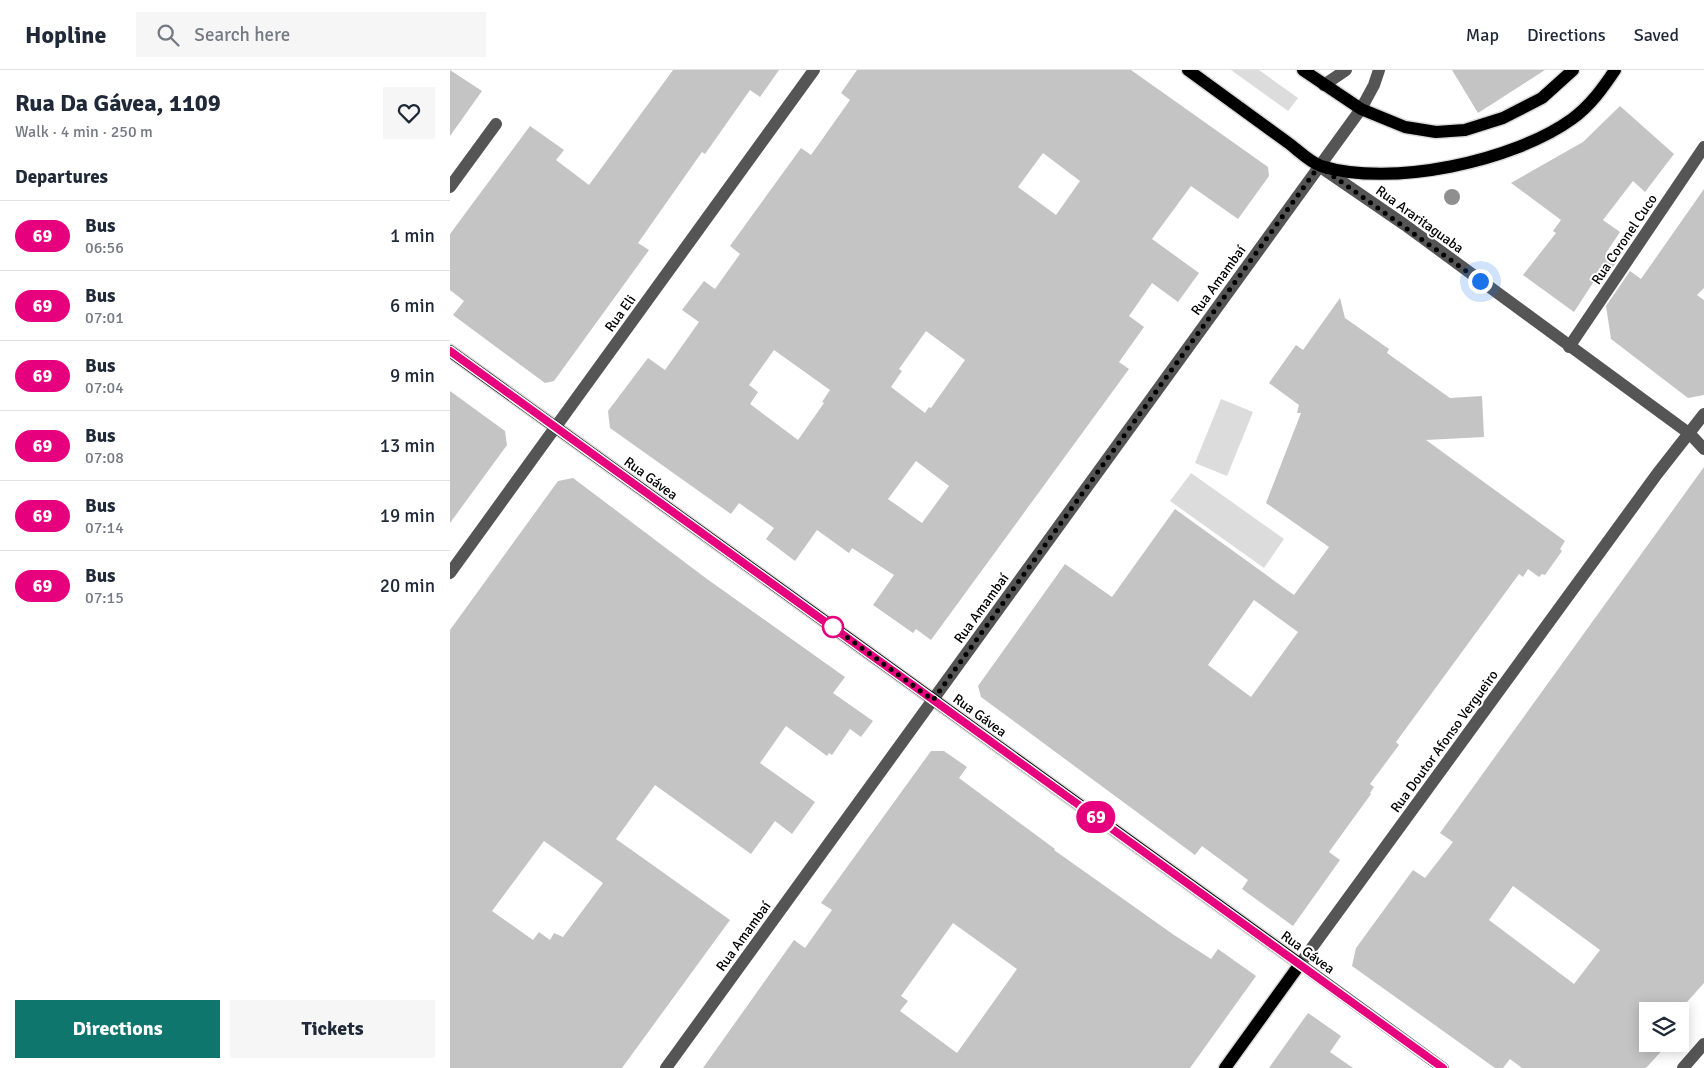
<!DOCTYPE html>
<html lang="en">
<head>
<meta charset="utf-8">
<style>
  body { margin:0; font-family:Signika,sans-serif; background:#f6f6f7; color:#1f2937; height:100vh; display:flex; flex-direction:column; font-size:19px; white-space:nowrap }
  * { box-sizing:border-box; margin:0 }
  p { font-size:16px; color:#747a83 }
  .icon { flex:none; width:28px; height:28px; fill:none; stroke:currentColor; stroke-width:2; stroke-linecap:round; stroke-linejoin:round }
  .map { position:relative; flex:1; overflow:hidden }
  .panel { display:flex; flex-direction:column; background:#fff; width:450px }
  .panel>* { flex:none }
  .badge { padding:0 10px; border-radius:16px; font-size:18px; line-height:32px }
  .fabs { position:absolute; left:1189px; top:932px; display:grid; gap:10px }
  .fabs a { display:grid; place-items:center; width:50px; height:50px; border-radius:0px; background:#fff; box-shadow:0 2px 12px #0003; font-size:25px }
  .you { position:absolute; width:25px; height:25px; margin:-12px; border:4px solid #fff; border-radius:50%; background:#1a73e8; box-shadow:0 0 0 8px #1a73e833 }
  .map>.badge { position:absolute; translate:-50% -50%; box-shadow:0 0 0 2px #fff }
  h2 { padding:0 15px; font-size:19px; line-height:45px }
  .round { display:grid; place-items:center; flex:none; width:52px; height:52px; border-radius:0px; background:#f6f6f7 }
  .summary { display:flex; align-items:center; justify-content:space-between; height:85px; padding:0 15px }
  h1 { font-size:24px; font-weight:800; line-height:38px }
  .primary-button { display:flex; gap:10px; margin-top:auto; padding:10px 15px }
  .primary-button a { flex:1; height:58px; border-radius:0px; background:#0f766e; color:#fff; font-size:20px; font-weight:800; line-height:58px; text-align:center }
  .primary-button a+a { background:#f6f6f7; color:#1f2937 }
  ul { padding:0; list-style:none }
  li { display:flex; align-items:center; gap:15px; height:70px; padding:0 15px; border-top:1px solid #e0e1e3 }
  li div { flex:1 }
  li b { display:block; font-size:19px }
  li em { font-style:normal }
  li .badge { min-width:55px; font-weight:700; text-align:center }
  header { display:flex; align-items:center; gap:30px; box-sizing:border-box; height:70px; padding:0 25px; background:#fff; border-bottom:1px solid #e0e1e3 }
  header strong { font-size:24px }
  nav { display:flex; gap:28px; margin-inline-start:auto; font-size:18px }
  .search { width:350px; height:45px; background:#f6f6f7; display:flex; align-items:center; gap:12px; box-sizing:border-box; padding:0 18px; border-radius:0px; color:#747a83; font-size:19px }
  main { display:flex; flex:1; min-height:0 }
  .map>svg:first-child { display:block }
</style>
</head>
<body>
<header>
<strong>Hopline</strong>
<div class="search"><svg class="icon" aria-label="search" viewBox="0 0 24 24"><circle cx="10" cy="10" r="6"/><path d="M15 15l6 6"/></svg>Search here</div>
<nav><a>Map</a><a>Directions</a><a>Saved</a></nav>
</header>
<main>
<section class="panel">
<div class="summary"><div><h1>Rua Da Gávea, 1109</h1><p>Walk · 4 min · 250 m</p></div><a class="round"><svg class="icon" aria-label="heart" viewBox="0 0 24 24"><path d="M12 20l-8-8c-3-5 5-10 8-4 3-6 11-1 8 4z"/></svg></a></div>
<h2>Departures</h2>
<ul>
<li><span class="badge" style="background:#e6007e;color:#fff">69</span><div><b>Bus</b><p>06:56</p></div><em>1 min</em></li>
<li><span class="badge" style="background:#e6007e;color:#fff">69</span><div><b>Bus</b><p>07:01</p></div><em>6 min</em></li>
<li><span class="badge" style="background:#e6007e;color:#fff">69</span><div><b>Bus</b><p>07:04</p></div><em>9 min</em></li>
<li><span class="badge" style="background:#e6007e;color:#fff">69</span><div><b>Bus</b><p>07:08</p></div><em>13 min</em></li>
<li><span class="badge" style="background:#e6007e;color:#fff">69</span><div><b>Bus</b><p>07:14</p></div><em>19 min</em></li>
<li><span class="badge" style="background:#e6007e;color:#fff">69</span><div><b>Bus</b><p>07:15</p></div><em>20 min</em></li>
</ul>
<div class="primary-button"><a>Directions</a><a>Tickets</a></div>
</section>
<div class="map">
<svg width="1254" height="998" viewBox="0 0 1254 998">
  <rect width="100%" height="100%" fill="#fff"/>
  <path fill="#dcdcdc" d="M 781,0 L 809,0 L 848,28 L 838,41 Z
    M 771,329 L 803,342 L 777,406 L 745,393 Z
    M 741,403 L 834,469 L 814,498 L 720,431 Z"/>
  <path fill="#c4c4c4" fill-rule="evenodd" d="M 0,0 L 32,21 L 0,66 Z
    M 223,0 L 329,0 L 310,27 L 300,20 L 255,84 L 252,82 L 188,173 L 199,180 L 104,311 L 95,313 L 3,245 L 14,231 L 0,220 L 0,164 L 80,56 L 114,80 L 106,90 L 139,115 Z
    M 407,0 L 681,0 L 818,97 L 819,106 L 788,149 L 741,116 L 702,169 L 749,203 L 728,232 L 702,213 L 679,246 L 694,257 L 669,292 L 679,299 L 481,570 L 466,559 L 463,563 L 423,535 L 444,505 L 402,478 L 399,483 L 367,460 L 345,491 L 316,469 L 324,458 L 289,433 L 281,444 L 160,358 L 158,341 L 198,288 L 215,300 L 249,252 L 232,240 L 254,211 L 265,219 L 290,184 L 280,176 L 351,78 L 361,85 L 400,30 L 391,23 ZM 593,83 L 630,111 L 606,145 L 568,117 ZM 476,261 L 515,290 L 481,338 L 479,337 L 475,343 L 441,317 L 452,301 L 449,299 ZM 324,280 L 380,320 L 372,332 L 374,333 L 348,370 L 300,334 L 308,322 L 299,315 ZM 466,391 L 499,416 L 472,453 L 438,429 Z
    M 1002,0 L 1095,0 L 1028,43 Z
    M 1170,36 L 1224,84 L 1195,122 L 1183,111 L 1153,150 L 1170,162 L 1156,183 L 1167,191 L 1153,212 L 1152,199 L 1124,242 L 1073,205 L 1106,163 L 1103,161 L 1111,150 L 1061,113 L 1133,72 Z
    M 1254,119 L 1254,218 L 1247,225 L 1254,230 L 1254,325 L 1238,328 L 1161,269 L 1156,236 L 1180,201 L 1191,209 Z
    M 890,228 L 895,248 L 939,279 L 937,283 L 1000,328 L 1032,326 L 1034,367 L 976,370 L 1115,471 L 1110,479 L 1112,481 L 1095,505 L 1092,504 L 1089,507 L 1078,499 L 1073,507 L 1069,504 L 946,672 L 949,675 L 920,714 L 924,717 L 920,723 L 921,724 L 879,782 L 890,790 L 843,856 L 792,819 L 798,810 L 752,776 L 745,785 L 531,627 L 528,616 L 615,494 L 662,527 L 725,439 L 844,525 L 879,477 L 816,433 L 851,343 L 847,343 L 849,335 L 819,313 L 846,275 L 853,280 ZM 804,530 L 848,562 L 801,627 L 758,595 Z
    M 0,321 L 55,361 L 57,375 L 0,453 Z
    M 1254,397 L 1254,913 L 1229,941 L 1198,941 L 1198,974 L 1218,974 L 1196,998 L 1072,998 L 1060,989 L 1053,998 L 1045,998 L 902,896 L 906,878 L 963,800 L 975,808 L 1003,772 L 990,763 ZM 1063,816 L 1150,880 L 1124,914 L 1039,850 Z
    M 123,408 L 257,509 L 395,607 L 383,623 L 423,651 L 411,667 L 400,659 L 382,685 L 379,683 L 377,686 L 336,656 L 310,693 L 365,732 L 342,764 L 325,751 L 301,784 L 205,715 L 166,769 L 280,850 L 172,998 L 0,998 L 0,560 L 108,411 ZM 94,771 L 153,813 L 113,867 L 104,863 L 100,870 L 89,862 L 83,870 L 42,841 Z
    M 481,681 L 494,681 L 517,697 L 509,708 L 605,779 L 604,780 L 724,865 L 761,889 L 768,879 L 806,906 L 740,998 L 253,998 L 344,870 L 355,878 L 382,840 L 371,833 ZM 503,853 L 567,899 L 507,983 L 450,941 L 458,931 L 451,926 Z
    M 858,943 L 891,966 L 880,982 L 903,998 L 819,998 Z"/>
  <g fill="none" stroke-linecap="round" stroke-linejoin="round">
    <g stroke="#dbdbdb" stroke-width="15">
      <path id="major" d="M 738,0 C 771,24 804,48 837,72 C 847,79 859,92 871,96 C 941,118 1064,91 1122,49 C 1140,36 1153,18 1165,0
        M 853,0 L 911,39 L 955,57 L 986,62 L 1015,60 L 1053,48 L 1092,28 L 1123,0
        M 0,281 L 850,894 L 775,998"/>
    </g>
    <path stroke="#555" stroke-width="12" d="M 874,15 L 896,0
      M 869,96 L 955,155 L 1240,364 L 1254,379
      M 0,117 L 46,54
      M 1119,277 L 1254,77
      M 0,503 L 364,0
      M 216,998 L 911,39 L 924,15 L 929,0
      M 993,998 L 850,894 L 1207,404 L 1254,344
      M 1233,998 L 1254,974"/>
    <use href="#major" stroke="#000" stroke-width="12"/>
  </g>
  <circle fill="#8f8f8f" cx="1002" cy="127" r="8"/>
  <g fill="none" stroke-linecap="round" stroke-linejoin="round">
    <g stroke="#fff" stroke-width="11">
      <path id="line" d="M 0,281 L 993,998"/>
    </g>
    <use href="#line" stroke="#e6007e" stroke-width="8"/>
    <path stroke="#000" stroke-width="5" stroke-dasharray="0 9" d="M 383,557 L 483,630 L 869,96 L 1030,211"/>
  </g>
  <circle fill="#fff" stroke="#e6007e" stroke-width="2.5" cx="383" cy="557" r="10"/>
  <g text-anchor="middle" stroke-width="4" stroke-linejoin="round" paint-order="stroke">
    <g font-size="14" fill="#000" stroke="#fff">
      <text transform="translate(970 149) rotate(36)" y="5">Rua Araritaguaba</text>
      <text transform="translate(1174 169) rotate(-56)" y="5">Rua Coronel Cuco</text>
      <text transform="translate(768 210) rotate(-54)" y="5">Rua Amambaí</text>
      <text transform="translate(170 243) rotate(-54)" y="5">Rua Eli</text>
      <text transform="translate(201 408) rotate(36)" y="5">Rua Gávea</text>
      <text transform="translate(531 538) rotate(-54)" y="5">Rua Amambaí</text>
      <text transform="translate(530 645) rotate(36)" y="5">Rua Gávea</text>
      <text transform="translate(994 671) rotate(-54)" y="5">Rua Doutor Afonso Vergueiro</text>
      <text transform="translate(293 866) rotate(-54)" y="5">Rua Amambaí</text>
      <text transform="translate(858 882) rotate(36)" y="5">Rua Gávea</text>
    </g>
  </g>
</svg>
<div class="fabs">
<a><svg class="icon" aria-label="layers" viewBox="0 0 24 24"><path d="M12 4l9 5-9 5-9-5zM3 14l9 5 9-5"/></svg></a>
</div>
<div class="you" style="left:1030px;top:211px"></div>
<b class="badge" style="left:646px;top:747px;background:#e6007e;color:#fff">69</b>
</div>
</main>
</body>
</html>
